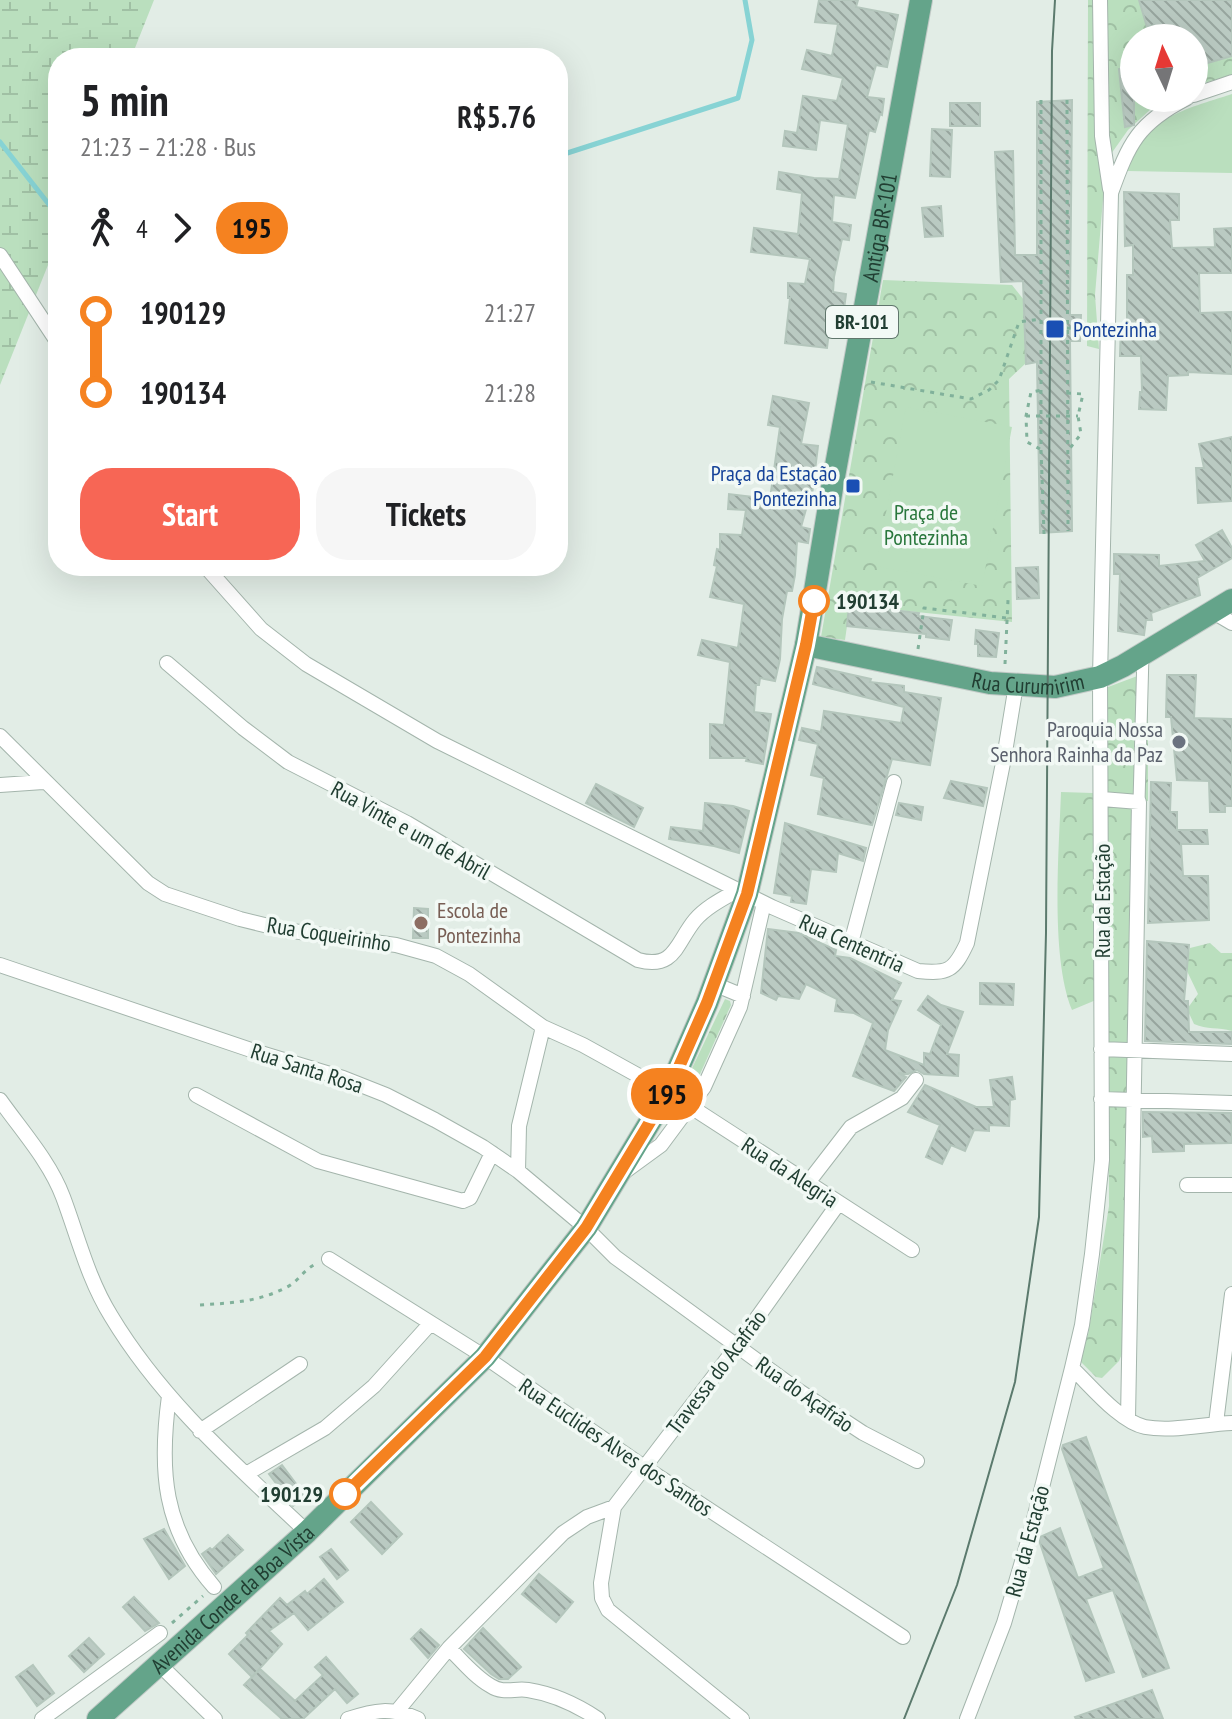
<!DOCTYPE html>
<html lang="en">
<head>
<meta charset="utf-8">
<style>
  body { margin:0; font-family:"PT Sans Narrow",sans-serif; background:#f6f6f6; color:#202124; height:100vh; display:flex; flex-direction:column; font-size:30px; white-space:nowrap }
  * { box-sizing:border-box; margin:0 }
  p { font-size:26px; color:#757577 }
  .icon { flex:none; width:44px; height:44px; fill:none; stroke:currentColor; stroke-width:2; stroke-linecap:round; stroke-linejoin:round }
  .map { position:relative; flex:1; overflow:hidden }
  .sheet { position:absolute; left:48px; top:48px; width:520px; height:528px; display:flex; flex-direction:column; background:#fff; border-radius:32px; box-shadow:0 8px 32px #0002 }
  .sheet>* { flex:none }
  .badge { padding:0 16px; border-radius:26px; font-size:28px; line-height:52px }
  .needle { width:52px; rotate:356deg }
  .tools { position:absolute; left:1120px; top:24px; display:grid; gap:16px }
  .tools a { display:grid; place-items:center; width:88px; height:88px; border-radius:50%; background:#fff; box-shadow:0 8px 32px #0002; font-size:40px }
  .map>.badge { position:absolute; translate:-50% -50%; box-shadow:0 0 0 4px #fff }
  .legs { display:flex; align-items:center; gap:12px; height:88px; padding:0 32px; font-size:26px }
  .legs p { margin-inline-start:auto }
  .head { display:flex; align-items:center; justify-content:space-between; height:136px; padding:0 32px }
  h1 { font-size:44px; font-weight:600; line-height:60px }
  .button { display:flex; gap:16px; margin-top:auto; padding:16px 32px }
  .button a { flex:1; height:92px; border-radius:32px; background:#f76655; color:#fff; font-size:32px; font-weight:600; line-height:92px; text-align:center }
  .button a+a { background:#f6f6f6; color:#202124 }
  ul { padding:0 32px; list-style:none }
  li { display:flex; align-items:center; gap:28px; height:80px; font-size:30px }
  li i { display:grid; place-items:center; width:12px; height:100%; margin:0 10px; background:currentColor }
  li i::after { content:''; width:20px; height:20px; margin:-10px; border:6px solid; border-radius:50%; background:#fff }
  li p { margin-inline-start:auto }
  li:first-child i { background:linear-gradient(#0000 50%,currentColor 0) }
  li:last-child i { background:linear-gradient(currentColor 50%,#0000 0) }
  .map>svg:first-child { display:block }
</style>
</head>
<body>
<div class="map">
<svg width="1232" height="1719" viewBox="0 0 1232 1719">
  <defs>
    <pattern id="forest-crowns" width="20" height="18" patternUnits="userSpaceOnUse" patternTransform="scale(2)"><rect width="20" height="18" fill="#badfbe"/><path d="M2 6a3 3 0 1 1 6 0M12 15a3 3 0 1 1 6 0" fill="none" stroke="#a0c0a4"/></pattern>
    <pattern id="wetland-marsh" width="20" height="14" patternUnits="userSpaceOnUse" patternTransform="scale(2)"><rect width="20" height="14" fill="#badfbe"/><path d="M1 5h8M5 5V1M11 12h8M15 12V8" fill="none" stroke="#a0c0a4"/></pattern>
    <pattern id="building-back-hatch" width="6" height="6" patternUnits="userSpaceOnUse" patternTransform="scale(2)"><rect width="6" height="6" fill="#bacac2"/><path d="M-1 5l2 2M0 0l6 6M5-1l2 2" fill="none" stroke="#97a59e"/></pattern>
  </defs>
  <rect width="100%" height="100%" fill="#e2ede6"/>
  <path fill="url(#forest-crowns)" d="M 1088,0 L 1232,0 L 1232,75 L 1194,86 L 1194,38 L 1134,38 L 1134,98 L 1163,98 L 1128,130 L 1111,154 L 1104,187 L 1095,295 L 1099,349 L 1087,346 Z
    M 883,280 L 1012,285 L 1024,300 L 1026,363 L 1009,379 L 1012,622 L 850,605 L 845,640 L 821,637 Z
    M 1148,672 L 1148,801 L 1138,802 L 1124,1349 L 1119,1361 L 1102,1378 L 1096,1377 L 1080,1361 L 1080,1351 L 1088,1335 L 1109,1206 L 1107,692 L 1108,687 Z
    M 1061,792 L 1093,793 L 1098,832 L 1096,1000 L 1072,1010 C 1050,957 1059,851 1061,792 Z
    M 1210,943 L 1221,953 L 1232,953 L 1232,1031 C 1218,1027 1207,1030 1194,1024 L 1187,1009 L 1198,994 L 1186,969 L 1190,948 Z
    M 725,999 L 730,1001 L 731,1005 L 692,1092 L 687,1093 L 684,1085 Z"/>
  <path fill="url(#wetland-marsh)" d="M 0,0 L 154,0 L 131,58 L 58,58 L 58,240 L 0,385 Z"/>
  <path fill="#badfbe" d="M 1232,94 L 1232,173 L 1127,171 C 1145,117 1183,110 1232,94 Z
    M 906,407 L 1012,427 L 982,586 L 876,566 Z"/>
  <g fill="none" stroke-linecap="round" stroke-linejoin="round">
    <path stroke="#87d3d4" stroke-width="5" d="M 0,142 L 58,216
      M 558,156 L 738,98 L 752,40 L 745,0"/>
  </g>
  <path fill="url(#building-back-hatch)" stroke="#b4c6bc" stroke-width="2" d="M 819,0 L 858,0 L 856,7 L 898,15 L 887,67 L 876,65 L 867,97 L 884,99 L 882,115 L 880,114 L 875,132 L 869,130 L 855,198 L 834,195 L 832,222 L 851,225 L 849,240 L 842,239 L 834,277 L 833,292 L 846,294 L 844,309 L 832,307 L 827,348 L 785,343 L 790,298 L 788,298 L 788,283 L 805,284 L 810,259 L 751,252 L 754,228 L 798,234 L 802,193 L 777,189 L 779,172 L 814,178 L 839,179 L 848,124 L 820,120 L 816,150 L 783,146 L 785,131 L 797,133 L 803,96 L 837,101 L 843,78 L 802,69 L 807,50 L 832,56 L 838,24 L 815,22 Z
    M 1139,0 L 1232,0 L 1232,56 L 1194,67 L 1194,38 L 1159,38 L 1155,25 L 1147,27 Z
    M 1134,67 L 1134,125 L 1125,127 L 1119,69 Z
    M 1072,100 L 1070,315 L 1081,315 L 1080,341 L 1070,341 L 1072,531 L 1040,533 L 1037,362 L 1026,364 L 1023,281 L 1001,282 L 995,152 L 1013,151 L 1015,255 L 1037,255 L 1037,102 Z
    M 950,103 L 980,103 L 980,126 L 950,126 Z
    M 932,129 L 952,130 L 950,177 L 930,176 Z
    M 1124,192 L 1179,194 L 1179,220 L 1170,220 L 1172,248 L 1215,247 L 1214,229 L 1232,228 L 1232,273 L 1199,273 L 1200,313 L 1232,312 L 1232,374 L 1188,372 L 1188,375 L 1168,376 L 1166,410 L 1139,409 L 1140,392 L 1142,392 L 1141,356 L 1120,356 L 1121,325 L 1127,325 L 1127,275 L 1133,275 L 1133,245 L 1125,246 Z
    M 941,206 L 943,236 L 925,237 L 922,208 Z
    M 773,396 L 809,403 L 801,444 L 818,446 L 812,495 L 810,495 L 801,527 L 810,529 L 808,543 L 797,541 L 795,575 L 792,591 L 787,591 L 782,619 L 780,659 L 775,681 L 760,678 L 759,685 L 756,685 L 754,712 L 771,714 L 763,764 L 746,761 L 747,758 L 710,758 L 710,724 L 724,725 L 730,662 L 698,655 L 702,640 L 738,648 L 744,604 L 710,597 L 717,566 L 714,565 L 717,549 L 720,550 L 720,534 L 742,535 L 746,510 L 728,509 L 729,494 L 770,499 L 780,427 L 768,425 Z
    M 1232,437 L 1232,501 L 1198,503 L 1196,468 L 1204,468 L 1199,444 Z
    M 1222,530 L 1232,548 L 1232,558 L 1197,578 L 1200,595 L 1151,613 L 1152,620 L 1146,620 L 1144,635 L 1118,631 L 1120,574 L 1114,574 L 1114,554 L 1159,555 L 1159,566 L 1205,561 L 1196,545 Z
    M 1038,567 L 1039,598 L 1017,599 L 1016,568 Z
    M 849,605 L 919,613 L 918,616 L 952,620 L 949,640 L 926,637 L 926,634 L 847,626 Z
    M 976,630 L 999,633 L 996,657 L 978,656 L 978,644 L 975,644 Z
    M 817,667 L 871,679 L 870,682 L 904,686 L 904,692 L 941,698 L 930,765 L 892,759 L 872,825 L 818,814 L 824,778 L 811,775 L 818,744 L 799,740 L 802,728 L 821,732 L 824,711 L 901,723 L 904,707 L 813,684 Z
    M 1167,675 L 1196,675 L 1194,718 L 1232,719 L 1232,806 L 1225,806 L 1225,812 L 1210,812 L 1209,781 L 1177,780 L 1171,717 L 1166,717 Z
    M 951,781 L 987,788 L 983,806 L 944,798 Z
    M 1151,782 L 1171,783 L 1170,812 L 1177,812 L 1177,830 L 1207,830 L 1208,844 L 1181,844 L 1183,876 L 1208,876 L 1209,920 L 1148,923 Z
    M 596,784 L 643,808 L 634,827 L 586,803 Z
    M 705,803 L 733,806 L 749,811 L 739,853 L 714,846 L 669,839 L 671,827 L 703,831 Z
    M 899,803 L 923,807 L 921,820 L 896,815 Z
    M 785,823 L 866,848 L 863,861 L 838,853 L 836,872 L 811,869 L 806,904 L 791,902 L 792,896 L 774,893 Z
    M 414,908 L 428,909 L 428,938 L 413,938 Z
    M 768,929 L 799,933 L 836,950 L 835,956 L 850,958 L 901,983 L 892,1000 L 901,1001 L 888,1030 L 885,1050 L 924,1065 L 924,1053 L 930,1054 L 941,1025 L 918,1010 L 928,996 L 941,1005 L 963,1012 L 947,1054 L 959,1055 L 958,1076 L 924,1074 L 917,1070 L 908,1074 L 898,1073 L 906,1077 L 894,1091 L 853,1076 L 873,1023 L 854,1013 L 835,1011 L 837,999 L 806,984 L 799,999 L 778,996 L 776,1000 L 761,993 Z
    M 1147,941 L 1189,945 L 1184,1001 L 1188,1001 L 1189,1032 L 1232,1032 L 1232,1044 L 1145,1041 Z
    M 980,983 L 1014,984 L 1013,1005 L 980,1004 Z
    M 1012,1077 L 1015,1099 L 1010,1100 L 1009,1126 L 989,1125 L 989,1131 L 974,1130 L 965,1151 L 951,1145 L 942,1164 L 926,1157 L 940,1125 L 908,1112 L 925,1085 L 976,1107 L 994,1107 L 990,1080 Z
    M 1143,1112 L 1231,1113 L 1232,1143 L 1184,1144 L 1184,1151 L 1153,1152 L 1152,1136 L 1143,1137 Z
    M 1086,1437 L 1169,1668 L 1143,1677 L 1113,1590 L 1086,1599 L 1114,1672 L 1086,1681 L 1039,1540 L 1040,1537 L 1060,1528 L 1078,1578 L 1104,1568 L 1062,1449 L 1063,1445 Z
    M 282,1465 L 306,1497 L 293,1506 L 269,1474 Z
    M 371,1502 L 402,1534 L 382,1554 L 351,1522 Z
    M 164,1529 L 185,1566 L 169,1579 L 144,1539 Z
    M 228,1535 L 243,1550 L 216,1574 L 202,1554 L 210,1548 L 212,1550 Z
    M 331,1549 L 348,1570 L 337,1579 L 320,1557 Z
    M 539,1574 L 573,1602 L 556,1622 L 522,1594 Z
    M 324,1579 L 343,1602 L 308,1630 L 294,1613 L 269,1631 L 282,1644 L 252,1677 L 229,1654 L 248,1635 L 246,1633 L 280,1598 L 287,1605 L 305,1591 L 307,1594 Z
    M 134,1597 L 159,1623 L 145,1631 L 123,1607 Z
    M 483,1628 L 521,1667 L 508,1679 L 499,1679 L 491,1674 L 464,1649 Z
    M 421,1629 L 439,1645 L 428,1658 L 411,1639 Z
    M 89,1638 L 104,1654 L 84,1672 L 69,1656 Z
    M 326,1657 L 358,1694 L 347,1703 L 335,1689 L 303,1719 L 282,1719 L 244,1685 L 260,1669 L 295,1701 L 323,1675 L 315,1667 Z
    M 33,1665 L 54,1693 L 37,1706 L 16,1677 Z
    M 1152,1690 L 1163,1719 L 1076,1719 L 1075,1717 Z"/>
  <g fill="none" stroke-linecap="round" stroke-linejoin="round">
    <g stroke="#a4b5ac" stroke-width="13">
      <path id="pedestrian" d="M 1139,802 L 1143,654"/>
    </g>
    <g stroke="#a4b5ac" stroke-width="16">
      <path id="minor" d="M 1100,0 L 1102,136 L 1110,189
        M 1194,95 L 1232,82
        M 0,255 L 58,343
        M 205,566 L 261,629 L 306,664 L 437,741 L 772,907 L 918,971 C 948,974 954,971 967,943 L 1004,758 L 1016,685
        M 1215,613 L 1232,623
        M 167,663 L 243,728 L 288,762 L 407,823 L 638,960 C 675,970 676,943 695,920 C 706,907 724,898 738,890
        M 0,736 L 148,883 L 165,894 L 240,919 L 285,930 L 396,945 L 436,956 L 469,974 L 543,1027 L 583,1045 L 668,1092 L 912,1250
        M 0,785 L 43,782
        M 1102,799 L 1139,802 L 1128,1419
        M 851,943 L 894,782
        M 0,965 L 254,1051 L 343,1078 L 386,1095 L 435,1120 L 483,1147 L 518,1171 L 586,1228 L 615,1257 L 796,1389 L 863,1433 L 917,1461
        M 714,984 L 743,996
        M 1101,1049 L 1232,1054
        M 196,1095 L 318,1161 L 463,1201 L 470,1198 L 492,1153
        M 1101,1099 L 1232,1103
        M 0,1100 C 22,1131 50,1162 63,1197 C 78,1237 88,1279 111,1316 C 162,1401 236,1465 307,1532
        M 518,1171 L 519,1126 L 543,1027
        M 624,1172 L 661,1145 L 704,1087 L 740,1007 L 764,903
        M 807,1184 L 851,1127 L 902,1098 L 916,1080
        M 1187,1185 L 1232,1185
        M 329,1259 L 485,1357 L 644,1467 L 903,1637
        M 1072,1368 C 1091,1386 1120,1422 1145,1427 C 1172,1432 1204,1424 1232,1423
        M 169,1396 C 159,1470 163,1529 214,1587
        M 1216,1423 L 1232,1294
        M 200,1431 L 300,1364
        M 246,1474 L 325,1428 L 374,1386 L 430,1324
        M 449,1648 C 462,1661 475,1677 491,1686 C 503,1694 515,1688 528,1690 C 554,1694 577,1705 598,1719
        M 160,1665 L 215,1719
        M 398,1710 L 449,1648 L 563,1533 L 587,1517 L 614,1507
        M 42,1719 L 160,1633
        M 348,1719 C 375,1710 391,1707 418,1719
        M 742,1719 L 608,1610 L 602,1598 L 601,1583 L 614,1507 L 737,1346 L 838,1204
        M 967,1719 L 1004,1623 L 1031,1531 L 1072,1368 L 1082,1325 L 1092,1254 L 1102,1160 L 1100,677 L 1111,193 C 1129,143 1138,123 1187,98"/>
    </g>
    <g stroke="#c1c9c6" stroke-width="24">
      <g id="primary">
        <path id="s1" d="M 806,645 L 990,683 L 1055,687 L 1100,677 L 1123,666 L 1232,600"/>
        <path id="s2" d="M 98,1719 L 307,1532 L 485,1357 L 586,1228 L 668,1092 L 707,1003 L 747,894 L 806,645 L 833,482 L 921,0"/>
      </g>
    </g>
    <path stroke="#81b19b" stroke-width="3" stroke-dasharray="4 6" stroke-linecap="butt" d="M 1041,100 L 1041,449 L 1044,534
      M 1067,100 L 1068,531
      M 1067,328 L 1095,330
      M 871,382 L 971,399 L 989,390 L 999,380 L 1019,322 L 1041,319
      M 1067,393 L 1083,394 L 1078,416 L 1081,434 L 1067,452
      M 1040,449 L 1027,442 L 1026,416 L 1031,392 L 1042,390
      M 918,649 L 924,608 L 1007,618
      M 1005,664 L 1008,600
      M 200,1305 C 231,1303 259,1302 287,1287 C 299,1281 304,1269 316,1264
      M 172,1623 L 203,1596"/>
    <use href="#pedestrian" stroke="#fff" stroke-width="11"/>
    <use href="#minor" stroke="#fff" stroke-width="14"/>
    <use href="#primary" stroke="#64a48a" stroke-width="22"/>
    <path stroke="#5b7a6d" stroke-width="2" d="M 904,1719 L 957,1585 L 1015,1382 L 1039,1217 L 1046,933 L 1052,51 L 1055,0"/>
    <path stroke="#81b19b" stroke-width="3" stroke-dasharray="4 6" stroke-linecap="butt" d="M 1026,416 L 1078,416"/>
  </g>
  <g fill="none" stroke-linecap="round" stroke-linejoin="round">
    <g stroke="#fff" stroke-width="18">
      <path id="line-1" d="M 345,1494 L 485,1357 L 586,1228 L 668,1092 L 707,1003 L 747,894 L 806,645 L 814,601"/>
    </g>
    <use href="#line-1" stroke="#f58220" stroke-width="12"/>
  </g>
  <g fill="#1a4fb4" stroke="#f2f9f5" stroke-width="3">
    <rect x="1045" y="319" width="20" height="20" rx="4"/>
    <rect x="845" y="478" width="16" height="16" rx="4"/>
  </g>
  <g fill="#fff" stroke="#f58220" stroke-width="4">
    <circle cx="814" cy="601" r="14"/>
    <circle cx="345" cy="1494" r="14"/>
  </g>
  <circle fill="#6b7280" stroke="#f2f9f5" stroke-width="3" cx="1179" cy="742" r="8"/>
  <circle fill="#8d6e63" stroke="#f2f9f5" stroke-width="3" cx="421" cy="923" r="8"/>
  <g text-anchor="middle" stroke-width="7" stroke-linejoin="round" paint-order="stroke">
    <rect fill="#f2f9f5" stroke="#60766c" stroke-width="2" x="826" y="306" width="72" height="32" rx="6"/>
    <g font-size="20" font-weight="bold" fill="#213e32">
      <text x="862" y="329">BR-101</text>
    </g>
    <g font-size="22" fill="#213e32" stroke="#f2f9f5">
      <text dy="8" stroke="none"><textPath href="#s2" startOffset="1746">Antiga BR-101</textPath></text>
      <text dy="8" stroke="none"><textPath href="#s1" startOffset="226">Rua Curumirim</textPath></text>
      <text transform="translate(411 830) rotate(29)" y="8">Rua Vinte e um de Abril</text>
      <text transform="translate(1102 901) rotate(-90)" y="8">Rua da Estação</text>
      <text transform="translate(329 934) rotate(9)" y="8">Rua Coqueirinho</text>
      <text transform="translate(852 943) rotate(24)" y="8">Rua Cententria</text>
      <text transform="translate(307 1068) rotate(18)" y="8">Rua Santa Rosa</text>
      <text transform="translate(790 1172) rotate(33)" y="8">Rua da Alegria</text>
      <text transform="translate(716 1372) rotate(-53)" y="8">Travessa do Acafrão</text>
      <text transform="translate(805 1394) rotate(35)" y="8">Rua do Açafrão</text>
      <text transform="translate(616 1447) rotate(34)" y="8">Rua Euclides Alves dos Santos</text>
      <text transform="translate(1027 1541) rotate(-75)" y="8">Rua da Estação</text>
      <text dy="8" stroke="none"><textPath href="#s2" startOffset="180">Avenida Conde da Boa Vista</textPath></text>
    </g>
    <g font-size="22" fill="#164399" stroke="#f2f9f5" text-anchor="start">
      <text x="1073" y="337">Pontezinha</text>
      <text x="837" y="481" text-anchor="end">Praça da Estação<tspan x="837" dy="25">Pontezinha</tspan></text>
    </g>
    <g font-size="22" fill="#29773c" stroke="#f2f9f5">
      <text x="926" y="520">Praça de<tspan x="926" dy="25">Pontezinha</tspan></text>
    </g>
    <g font-size="22" font-weight="bold" fill="#213e32" stroke="#f2f9f5" text-anchor="start">
      <text x="836" y="609">190134</text>
      <text x="323" y="1502" text-anchor="end">190129</text>
    </g>
    <g font-size="22" fill="#5b616d" stroke="#f2f9f5" text-anchor="end">
      <text x="1163" y="737">Paroquia Nossa<tspan x="1163" dy="25">Senhora Rainha da Paz</tspan></text>
    </g>
    <g font-size="22" fill="#785e54" stroke="#f2f9f5" text-anchor="start">
      <text x="437" y="918">Escola de<tspan x="437" dy="25">Pontezinha</tspan></text>
    </g>
  </g>
</svg>
<div class="tools">
<a><svg class="needle" viewBox="-14 -14 28 28"><path d="M0-13l5 13h-10z" fill="#e53935"/><path d="M0 13l5-13h-10z" fill="#757577"/></svg></a>
</div>
<b class="badge" style="left:667px;top:1094px;background:#f58220;color:#111">195</b>
<section class="sheet">
<div class="head"><div><h1>5 min</h1><p>21:23 – 21:28 · Bus</p></div><b>R$5.76</b></div>
<div class="legs"><svg class="icon" aria-label="walk" viewBox="0 0 24 24"><circle cx="13" cy="4" r="2"/><path d="M13 8l-2 6 4 7M11 14l-3 7M7 12l3-4h3l4 4"/></svg>4<svg class="icon" aria-label="forward" viewBox="0 0 24 24"><path d="M9 5l7 7-7 7"/></svg><b class="badge" style="background:#f58220;color:#111">195</b></div>
<ul>
<li><i style="color:#f58220"></i><b>190129</b><p>21:27</p></li>
<li><i style="color:#f58220"></i><b>190134</b><p>21:28</p></li>
</ul>
<div class="button"><a>Start</a><a>Tickets</a></div>
</section>
</div>
</body>
</html>
